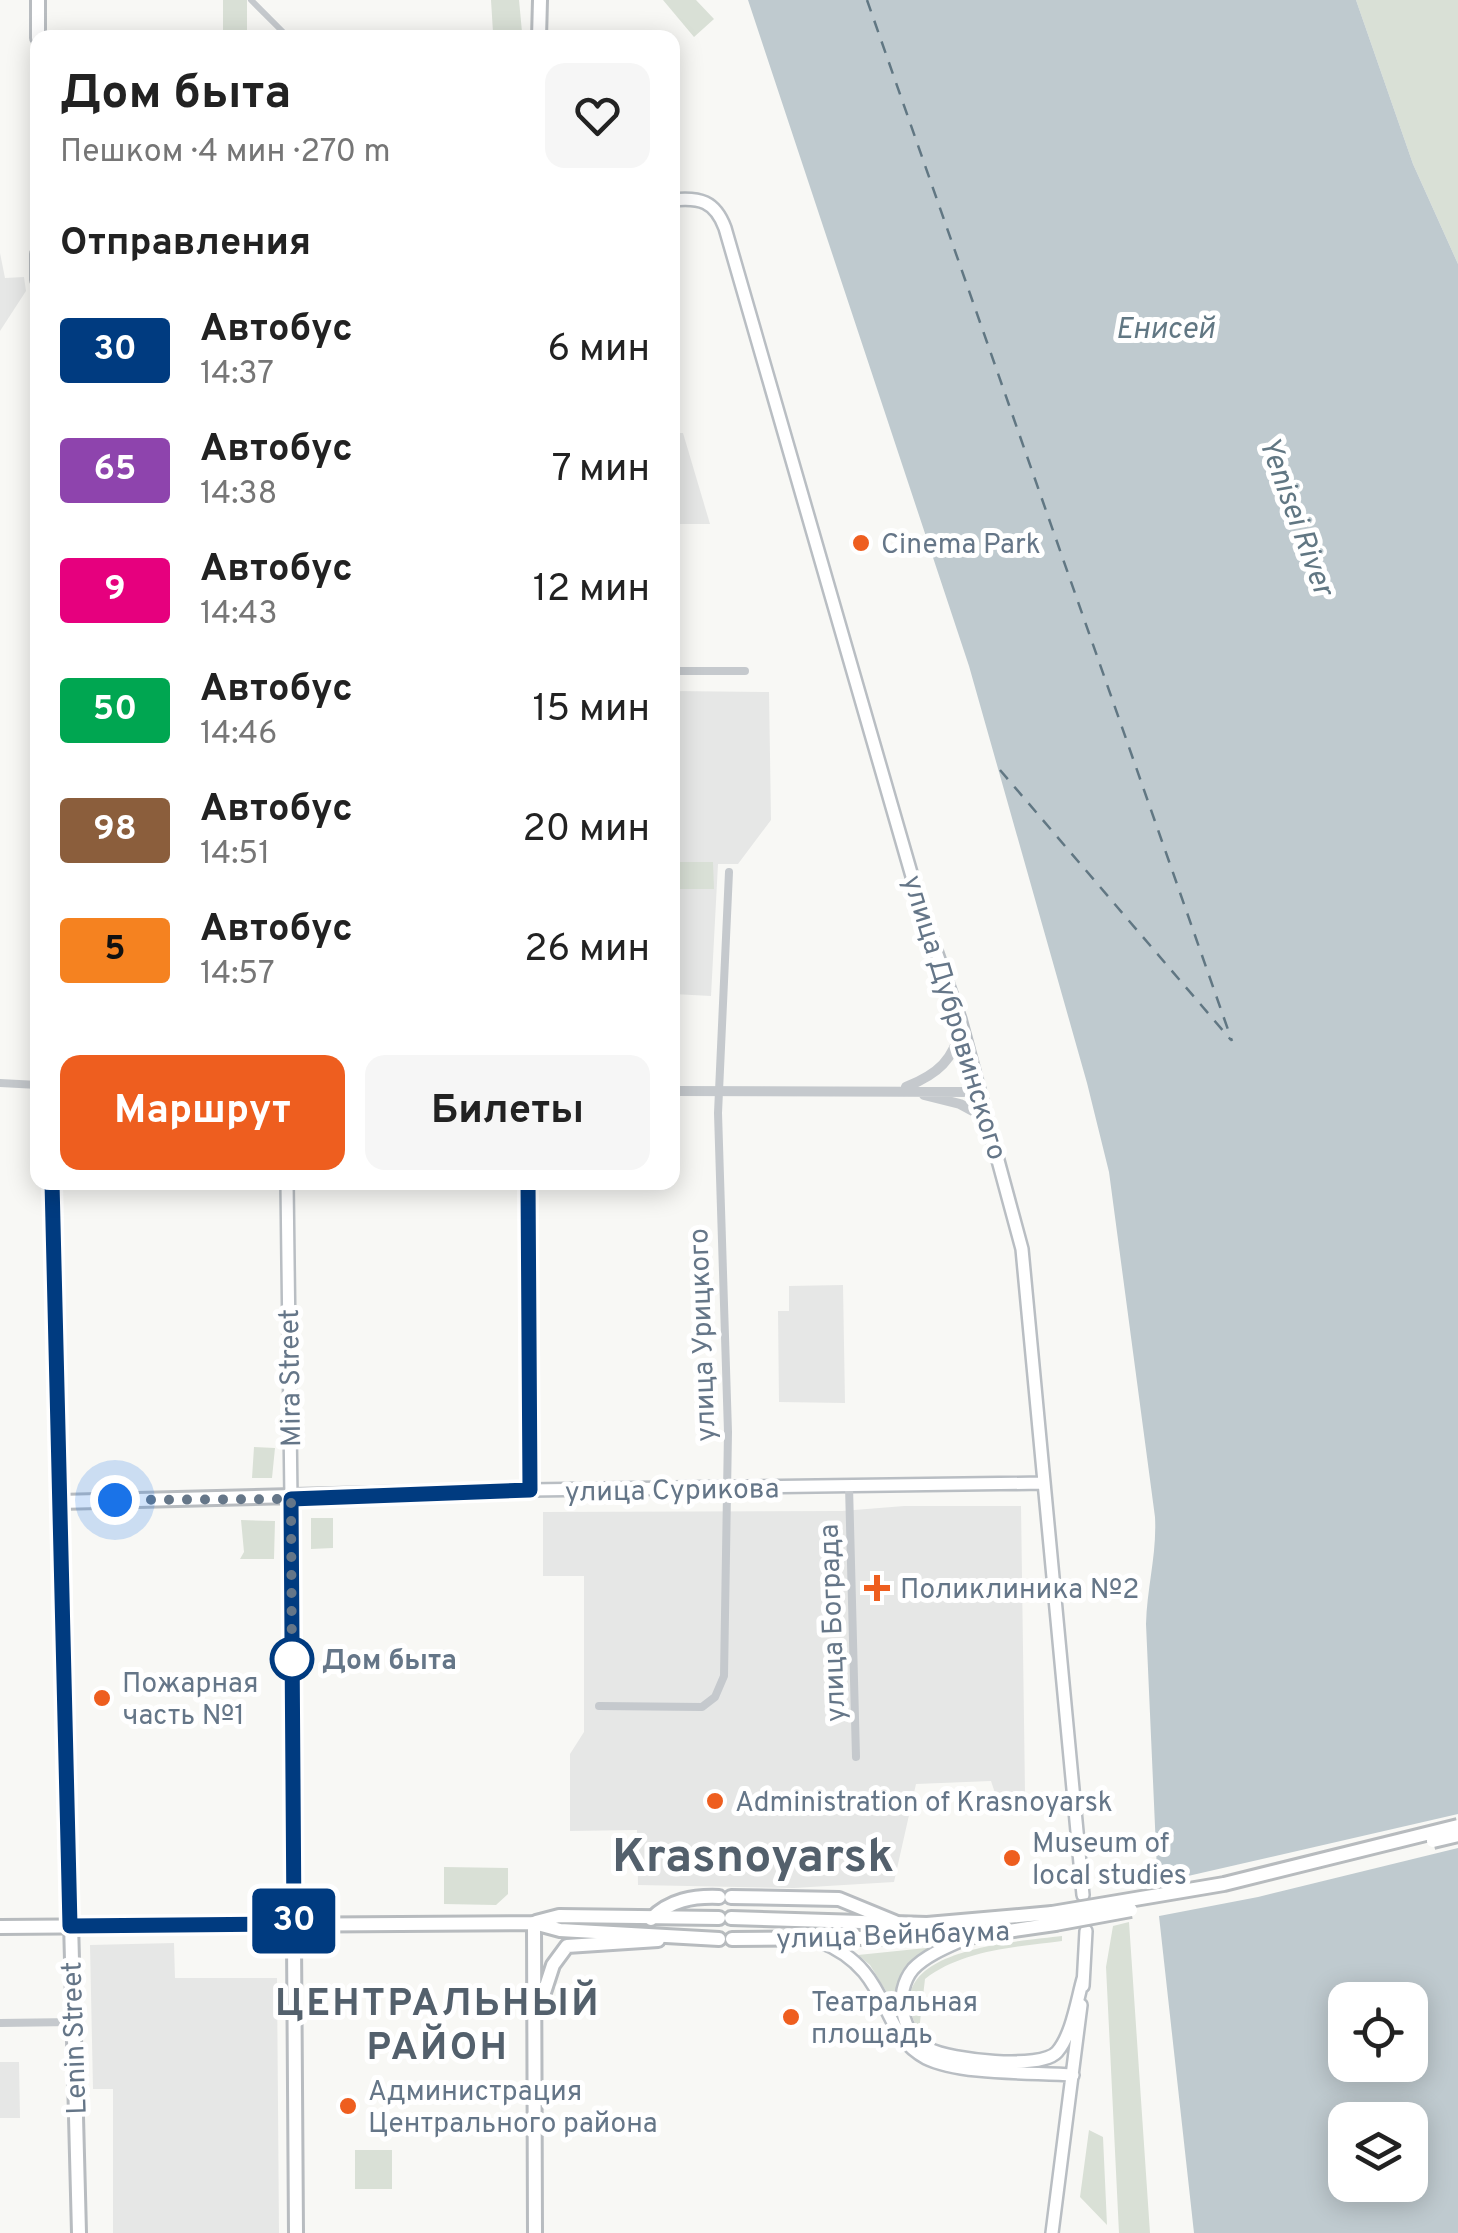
<!DOCTYPE html>
<html lang="ru">
<head>
<meta charset="utf-8">
<style>
  body { margin:0; font-family:Overpass,sans-serif; background:#f6f6f6; color:#222; height:100vh; display:flex; flex-direction:column; font-size:38px; white-space:nowrap }
  * { box-sizing:border-box; margin:0 }
  p { font-size:32px; color:#767676 }
  .icon { flex:none; width:55px; height:55px; fill:none; stroke:currentColor; stroke-width:2; stroke-linecap:round; stroke-linejoin:round }
  .map { position:relative; flex:1; overflow:hidden }
  .sheet { position:absolute; left:30px; top:30px; width:650px; height:1160px; display:flex; flex-direction:column; background:#fff; border-radius:20px; box-shadow:0 5px 25px #0003 }
  .sheet>* { flex:none }
  .badge { padding:0 20px; border-radius:8px; font-size:35px; line-height:65px }
  .tools { position:absolute; left:1328px; top:1982px; display:grid; gap:20px }
  .tools a { display:grid; place-items:center; width:100px; height:100px; border-radius:20px; background:#fff; box-shadow:0 5px 25px #0003; font-size:50px }
  .you { position:absolute; width:50px; height:50px; margin:-25px; border:8px solid #fff; border-radius:50%; background:#1a73e8; box-shadow:0 0 0 15px #1a73e833 }
  .map>.badge { position:absolute; translate:-50% -50%; box-shadow:0 0 0 5px #fff }
  h2 { padding:0 30px; font-size:38px; line-height:90px }
  .round { display:grid; place-items:center; flex:none; width:105px; height:105px; border-radius:20px; background:#f6f6f6 }
  .headline { display:flex; align-items:center; justify-content:space-between; height:170px; padding:0 30px }
  h1 { font-size:48px; font-weight:700; line-height:75px }
  .cta { display:flex; gap:20px; margin-top:auto; padding:20px 30px }
  .cta a { flex:1; height:115px; border-radius:20px; background:#ee5e1f; color:#fff; font-size:40px; font-weight:700; line-height:115px; text-align:center }
  .cta a+a { background:#f6f6f6; color:#222 }
  ul { padding:0; list-style:none }
  li { display:flex; align-items:center; gap:30px; height:120px; padding:0 30px }
  li div { flex:1 }
  li b { display:block; font-size:38px }
  li em { font-style:normal }
  li .badge { min-width:110px; font-weight:700; text-align:center }
  .map>svg:first-child { display:block }
</style>
</head>
<body>
<div class="map">
<svg width="1458" height="2233" viewBox="0 0 1458 2233">
  <rect width="100%" height="100%" fill="#f8f8f5"/>
  <path fill="#e6e7e6" d="M 0,253 L 5,278 L 24,277 L 26,291 L 0,331 Z
    M 673,433 L 683,433 L 710,524 L 673,524 Z
    M 673,691 L 769,692 L 771,820 L 738,864 L 718,864 L 711,996 L 673,994 Z
    M 843,1285 L 845,1403 L 779,1402 L 778,1311 L 789,1311 L 789,1286 Z
    M 904,1506 L 1021,1506 L 1025,1792 L 995,1793 L 991,1781 L 916,1784 L 894,1882 L 794,1888 L 638,1885 L 637,1830 L 570,1831 L 570,1754 L 584,1732 L 584,1576 L 543,1576 L 543,1512 L 842,1511 Z
    M 174,1943 L 175,1978 L 277,1978 L 279,2233 L 113,2233 L 113,2089 L 93,2089 L 90,1945 Z
    M 0,2062 L 19,2062 L 20,2118 L 0,2118 Z"/>
  <path fill="#d9e0d6" d="M 223,0 L 247,0 L 247,37 L 223,37 Z
    M 491,0 L 519,0 L 522,32 L 493,32 Z
    M 663,0 L 696,0 L 714,19 L 694,37 Z
    M 1356,0 L 1458,0 L 1458,264 L 1413,164 Z
    M 673,862 L 713,862 L 714,889 L 673,889 Z
    M 254,1447 L 275,1448 L 272,1478 L 252,1478 Z
    M 311,1518 L 333,1518 L 333,1548 L 311,1549 Z
    M 241,1520 L 275,1521 L 274,1559 L 240,1559 L 244,1552 Z
    M 444,1867 L 508,1868 L 508,1894 L 496,1905 L 444,1904 Z
    M 1129,1922 L 1150,2233 L 1119,2233 L 1106,1967 L 1113,1926 Z
    M 1062,1936 L 1062,1941 C 1016,1947 962,1950 925,1979 L 919,2031 C 872,1949 1015,1942 1062,1936 Z
    M 936,1947 L 920,1958 L 897,2009 L 870,1965 L 858,1955 Z
    M 1089,2130 L 1103,2137 L 1107,2225 L 1080,2197 Z
    M 355,2150 L 392,2150 L 392,2189 L 355,2189 Z"/>
  <path fill="#bfcacf" fill-rule="evenodd" d="M 748,0 L 1356,0 L 1413,164 L 1458,264 L 1458,2233 L 1194,2233 L 1159,1916 L 1146,1624 C 1147,1587 1157,1554 1155,1517 L 1109,1172 L 1087,1083 L 969,666 ZM 1345,2000 L 1410,2000 L 1410,2065 L 1345,2065 ZM 1345,2120 L 1410,2120 L 1410,2185 L 1345,2185 Z"/>
  <path fill="#f8f8f5" d="M 1458,1814 L 1458,1848 L 1258,1897 L 1154,1917 L 1153,1884 Z"/>
  <g fill="none" stroke-linecap="round" stroke-linejoin="round">
    <path stroke="#617783" stroke-width="2.5" stroke-dasharray="12 10" stroke-linecap="butt" d="M 867,0 L 1232,1041
      M 1000,770 L 1231,1040"/>
    <g stroke="#b9bec3" stroke-width="16">
      <path id="secondary" d="M 672,200 C 700,197 715,201 725,228 L 922,911 L 960,1020 L 1022,1249 L 1083,1895
        M 287,1182 L 291,1499
        M 530,1490 L 1044,1483
        M 967,1938 C 949,1946 926,1955 913,1969 C 893,1993 901,2035 929,2049 C 950,2060 1041,2070 1057,2052 C 1072,2035 1077,2000 1083,1979
        M 819,1941 C 894,1970 877,2033 926,2058 C 961,2075 1032,2072 1073,2075
        M 1083,1986 L 1086,1931
        M 1052,2233 L 1081,2005"/>
    </g>
    <g stroke="#b8bcc0" stroke-width="18">
      <path id="primary" d="M 38,0 L 38,38
        M 539,38 L 540,0
        M 38,254 L 38,280
        M 52,1182 L 79,2233
        M 291,1499 L 296,2233
        M 59,1502 L 530,1490 L 528,1182
        M 731,1897 L 839,1899 L 895,1922
        M 651,1919 C 670,1900 693,1896 719,1897
        M 534,1923 L 535,2233
        M 539,2008 L 553,1965 L 567,1946 L 658,1940"/>
    </g>
    <g stroke="#b7bbbe" stroke-width="18">
      <path id="trunk" d="M 731,1918 L 927,1924 L 1052,1913
        M 536,1922 L 559,1916 L 719,1918
        M 0,1927 L 534,1923 L 560,1930 L 719,1939
        M 732,1939 L 967,1937 L 1055,1924"/>
    </g>
    <path stroke="#c5c9cd" stroke-width="6" d="M 251,0 L 288,37
      M 288,35 L 490,36"/>
    <path stroke="#c5c9cd" stroke-width="8" d="M 672,671 L 745,671
      M 0,1083 L 38,1085
      M 849,1486 L 856,1757
      M 599,1706 L 702,1707 L 715,1697 L 724,1676 L 728,1432 L 718,1113 L 729,872
      M 0,2023 L 73,2022"/>
    <path stroke="#c5c9cd" stroke-width="10" d="M 906,1087 C 938,1074 954,1060 961,1026
      M 672,1091 L 978,1092
      M 924,1095 L 960,1104 L 986,1118"/>
    <use href="#secondary" stroke="#fff" stroke-width="11"/>
    <use href="#primary" stroke="#fff" stroke-width="12"/>
    <use href="#trunk" stroke="#fff" stroke-width="12"/>
    <g stroke="#b7bbbe" stroke-width="18" stroke-linecap="butt">
      <path id="trunk-bridge" d="M 1433,1841 L 1458,1835
        M 1052,1913 L 1224,1884 L 1458,1826
        M 1055,1924 L 1131,1910"/>
    </g>
    <use href="#trunk-bridge" stroke="#fff" stroke-width="12"/>
  </g>
  <g fill="none" stroke-linecap="round" stroke-linejoin="round">
    <g stroke="#fff" stroke-width="22">
      <path id="line" d="M 52,1182 L 70,1926 L 294,1924 L 291,1499 L 530,1490 L 528,1182"/>
    </g>
    <use href="#line" stroke="#003b80" stroke-width="15"/>
    <path stroke="#657688" stroke-width="10" stroke-dasharray="0 18" d="M 115,1500 L 291,1499 L 292,1673 L 292,1659"/>
  </g>
  <g fill="#ee5e1f" stroke="#fff" stroke-width="4">
    <circle cx="861" cy="543" r="10"/>
    <path d="M872 1573h10v10h10v10h-10v10h-10v-10h-10v-10h10z"/>
    <circle cx="102" cy="1698" r="10"/>
    <circle cx="715" cy="1801" r="10"/>
    <circle cx="1012" cy="1858" r="10"/>
    <circle cx="791" cy="2017" r="10"/>
    <circle cx="348" cy="2106" r="10"/>
  </g>
  <circle fill="#fff" stroke="#003b80" stroke-width="5" cx="292" cy="1659" r="20"/>
  <g text-anchor="middle" stroke-width="10" stroke-linejoin="round" paint-order="stroke">
    <g font-size="28" fill="#657688" stroke="#fff" text-anchor="start">
      <text x="881" y="553">Cinema Park</text>
      <text x="900" y="1598">Поликлиника №2</text>
      <text x="122" y="1692">Пожарная<tspan x="122" dy="32">часть №1</tspan></text>
      <text x="735" y="1811">Administration of Krasnoyarsk</text>
      <text x="1032" y="1852">Museum of<tspan x="1032" dy="32">local studies</tspan></text>
      <text x="811" y="2011">Театральная<tspan x="811" dy="32">площадь</tspan></text>
      <text x="368" y="2100">Администрация<tspan x="368" dy="32">Центрального района</tspan></text>
    </g>
    <g font-size="28" fill="#657688" stroke="#fff">
      <text transform="translate(956 1017) rotate(73)" y="10">улица Дубровинского</text>
      <text transform="translate(701 1335) rotate(-92)" y="10">улица Урицкого</text>
      <text transform="translate(289 1378) rotate(-91)" y="10">Mira Street</text>
      <text transform="translate(672 1489) rotate(-1)" y="10">улица Сурикова</text>
      <text transform="translate(831 1623) rotate(-92)" y="10">улица Бограда</text>
      <text transform="translate(893 1934) rotate(-2)" y="10">улица Вейнбаума</text>
      <text transform="translate(73 2038) rotate(-92)" y="10">Lenin Street</text>
    </g>
    <g font-size="28" font-weight="bold" fill="#657688" stroke="#fff" text-anchor="start">
      <text x="322" y="1669">Дом быта</text>
    </g>
    <g font-size="30" font-style="italic" fill="#617783" stroke="#fff">
      <text x="1165" y="338">Енисей</text>
      <text transform="translate(1297 516) rotate(70)" y="10">Yenisei River</text>
    </g>
    <g font-size="38" font-weight="bold" letter-spacing="2.5" fill="#53606c" stroke="#fff">
      <text x="438" y="2015">ЦЕНТРАЛЬНЫЙ<tspan x="438" dy="44">РАЙОН</tspan></text>
    </g>
    <g font-size="48" font-weight="bold" fill="#53606c" stroke="#fff">
      <text x="753" y="1871">Krasnoyarsk</text>
    </g>
  </g>
</svg>
<div class="tools">
<a><svg class="icon" aria-label="locate" viewBox="0 0 24 24"><circle cx="12" cy="12" r="6"/><path d="M12 2v4M12 18v4M2 12h4M18 12h4"/></svg></a>
<a><svg class="icon" aria-label="layers" viewBox="0 0 24 24"><path d="M12 4l9 5-9 5-9-5zM3 14l9 5 9-5"/></svg></a>
</div>
<div class="you" style="left:115px;top:1500px"></div>
<b class="badge" style="left:294px;top:1921px;background:#003b80;color:#fff">30</b>
<section class="sheet">
<div class="headline"><div><h1>Дом быта</h1><p>Пешком · 4 мин · 270 m</p></div><a class="round"><svg class="icon" aria-label="heart" viewBox="0 0 24 24"><path d="M12 20l-8-8c-3-5 5-10 8-4 3-6 11-1 8 4z"/></svg></a></div>
<h2>Отправления</h2>
<ul>
<li><span class="badge" style="background:#003b80;color:#fff">30</span><div><b>Автобус</b><p>14:37</p></div><em>6 мин</em></li>
<li><span class="badge" style="background:#8e44ad;color:#fff">65</span><div><b>Автобус</b><p>14:38</p></div><em>7 мин</em></li>
<li><span class="badge" style="background:#e6007e;color:#fff">9</span><div><b>Автобус</b><p>14:43</p></div><em>12 мин</em></li>
<li><span class="badge" style="background:#00a651;color:#fff">50</span><div><b>Автобус</b><p>14:46</p></div><em>15 мин</em></li>
<li><span class="badge" style="background:#8b5e3c;color:#fff">98</span><div><b>Автобус</b><p>14:51</p></div><em>20 мин</em></li>
<li><span class="badge" style="background:#f58220;color:#111">5</span><div><b>Автобус</b><p>14:57</p></div><em>26 мин</em></li>
</ul>
<div class="cta"><a>Маршрут</a><a>Билеты</a></div>
</section>
</div>
</body>
</html>
